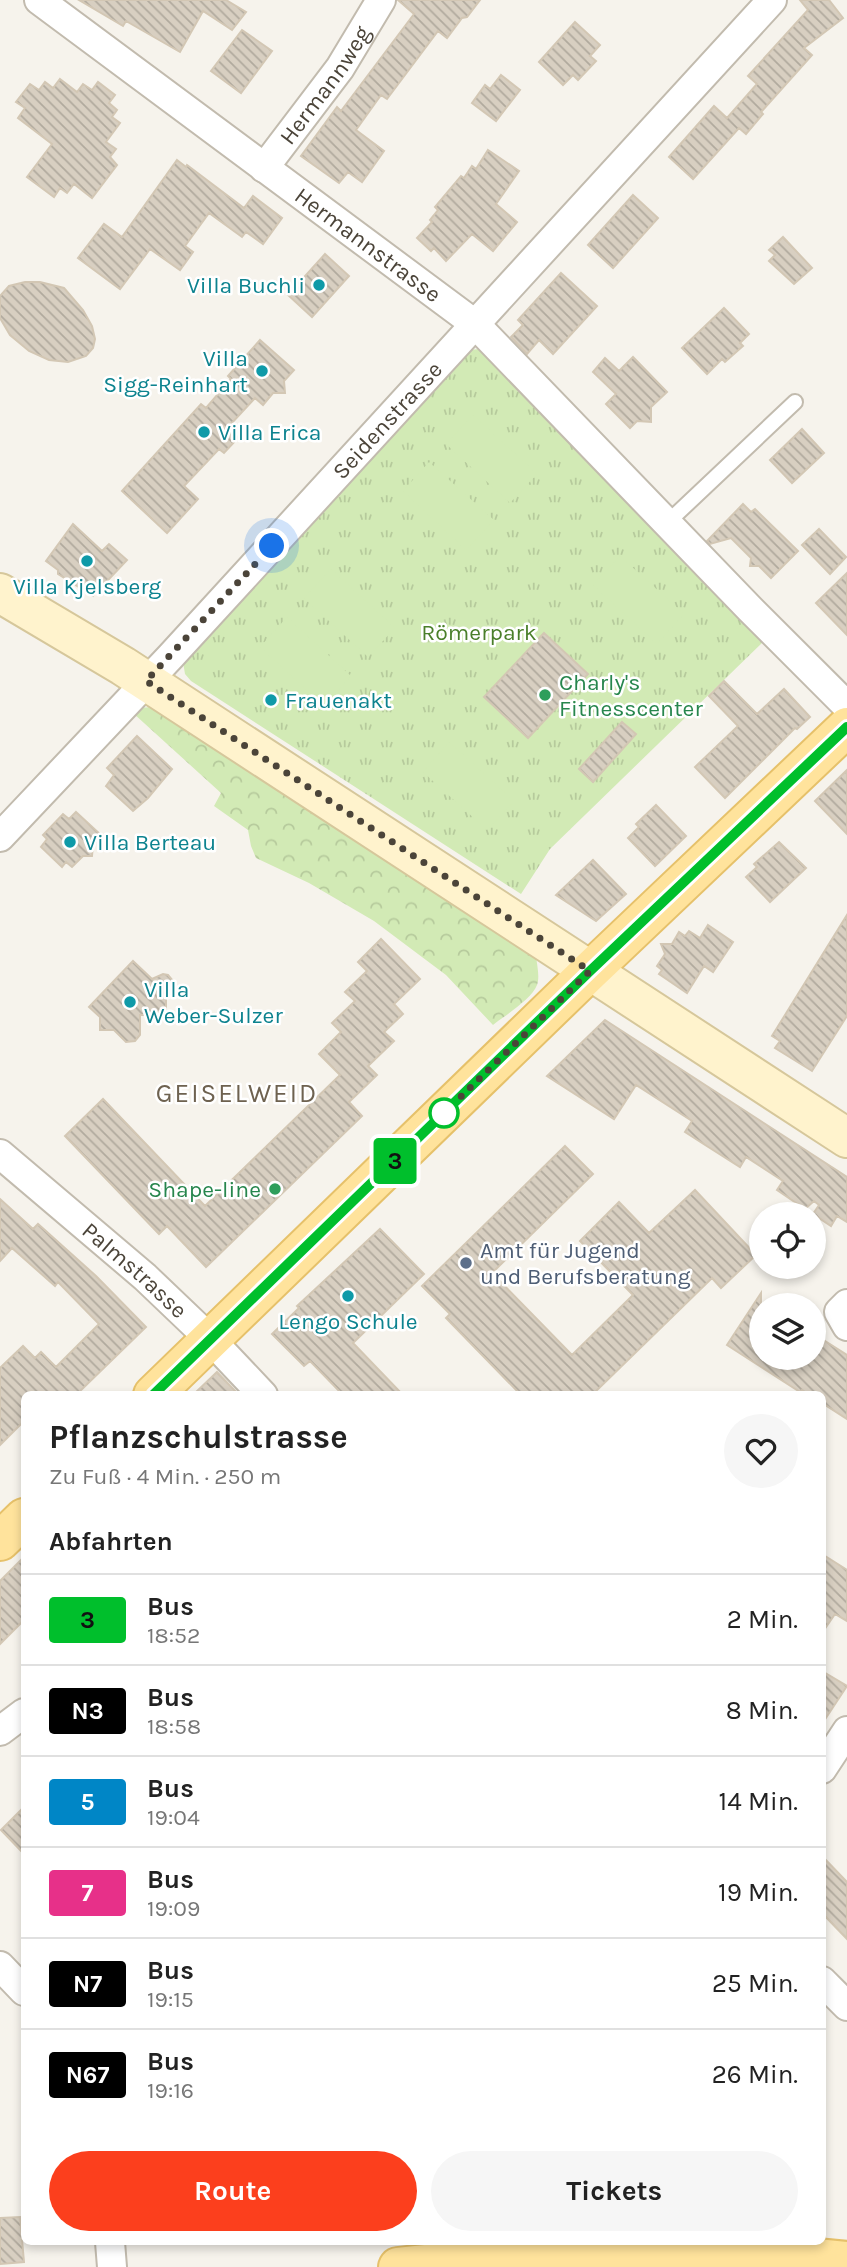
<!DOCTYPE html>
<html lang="de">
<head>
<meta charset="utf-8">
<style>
  body { margin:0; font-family:Karla,sans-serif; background:#f6f6f6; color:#222; height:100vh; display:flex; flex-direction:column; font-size:26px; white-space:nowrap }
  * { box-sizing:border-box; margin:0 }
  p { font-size:23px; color:#767676 }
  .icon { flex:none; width:38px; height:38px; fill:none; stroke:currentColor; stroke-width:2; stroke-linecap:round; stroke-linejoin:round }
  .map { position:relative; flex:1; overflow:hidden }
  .sheet { position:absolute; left:21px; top:1391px; width:805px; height:854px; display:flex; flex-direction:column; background:#fff; border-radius:10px; box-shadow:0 4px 10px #0003 }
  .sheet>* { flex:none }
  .badge { padding:0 14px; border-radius:5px; font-size:24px; line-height:46px }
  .buttons { position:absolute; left:749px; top:1202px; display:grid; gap:14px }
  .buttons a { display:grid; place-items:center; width:77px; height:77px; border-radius:50%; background:#fff; box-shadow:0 4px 10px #0003; font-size:35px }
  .you { position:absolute; width:35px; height:35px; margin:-18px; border:5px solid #fff; border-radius:50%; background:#1a73e8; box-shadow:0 0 0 10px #1a73e833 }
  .map>.badge { position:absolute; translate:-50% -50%; box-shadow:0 0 0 4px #fff }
  h2 { padding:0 28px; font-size:26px; line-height:63px }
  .round { display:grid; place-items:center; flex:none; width:74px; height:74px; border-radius:37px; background:#f6f6f6 }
  .headline { display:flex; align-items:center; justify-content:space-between; height:119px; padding:0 28px }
  h1 { font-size:33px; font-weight:700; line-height:52px }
  .cta { display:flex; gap:14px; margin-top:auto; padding:14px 28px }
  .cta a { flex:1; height:80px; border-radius:42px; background:#fc3f1d; color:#fff; font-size:28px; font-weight:700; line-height:80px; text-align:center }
  .cta a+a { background:#f6f6f6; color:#222 }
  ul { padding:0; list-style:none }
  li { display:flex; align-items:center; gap:21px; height:91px; padding:0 28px; border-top:2px solid #e0e0e0 }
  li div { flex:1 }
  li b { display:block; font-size:26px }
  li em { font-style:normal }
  li .badge { min-width:77px; font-weight:700; text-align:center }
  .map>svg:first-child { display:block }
</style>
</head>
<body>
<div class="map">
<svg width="847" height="2267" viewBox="0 0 847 2267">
  <defs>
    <pattern id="grass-tufts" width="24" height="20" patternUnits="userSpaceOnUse" patternTransform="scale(1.75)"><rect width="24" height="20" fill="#d2eab5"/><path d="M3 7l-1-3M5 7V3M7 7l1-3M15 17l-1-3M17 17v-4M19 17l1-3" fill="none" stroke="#b6ca9c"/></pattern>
    <pattern id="forest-crowns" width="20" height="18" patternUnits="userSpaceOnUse" patternTransform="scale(1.75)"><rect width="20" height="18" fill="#d2eab5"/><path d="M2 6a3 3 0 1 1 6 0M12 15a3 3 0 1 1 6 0" fill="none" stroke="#b6ca9c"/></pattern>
    <pattern id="building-back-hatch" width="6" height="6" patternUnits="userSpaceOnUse" patternTransform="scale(1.75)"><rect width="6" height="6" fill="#d8cfc1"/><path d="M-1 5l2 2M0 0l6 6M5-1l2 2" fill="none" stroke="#b1aa9e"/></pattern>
  </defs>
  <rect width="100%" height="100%" fill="#f6f3ec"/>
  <path fill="url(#grass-tufts)" d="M 479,349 L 487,355 L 763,642 L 550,849 L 521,894 L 191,681 L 185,674 L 183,662 L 470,350 Z"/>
  <path fill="url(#forest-crowns)" d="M 151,707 L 536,956 C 537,965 540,977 537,985 C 532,999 504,1016 493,1025 L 446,975 L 374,921 L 309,883 L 256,858 L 251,846 L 248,830 L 214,806 L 221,793 L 133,713 L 140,708 Z"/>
  <path fill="#d2eab5" d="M 473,415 L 537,474 L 510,503 L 446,444 Z
    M 429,462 L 494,520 L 466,550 L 403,491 Z
    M 620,556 L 684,614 L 657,644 L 593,585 Z
    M 331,569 L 395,628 L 368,657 L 304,598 Z
    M 287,617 L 351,676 L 324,706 L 260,647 Z
    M 449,742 L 514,801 L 487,830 L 423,772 Z"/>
  <path fill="url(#building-back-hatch)" stroke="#d3c7b4" stroke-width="2" d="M 79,0 L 226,0 L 246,12 L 232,30 L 203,11 L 180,52 L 126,21 L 123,26 Z
    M 398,0 L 480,0 L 467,17 L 462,18 L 447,38 L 438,31 L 387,99 L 381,95 L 356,130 L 384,151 L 362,182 L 348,172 L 339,183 L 301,156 L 337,107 L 341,111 L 414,14 Z
    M 800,0 L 829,0 L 843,18 L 804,48 L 812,55 L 761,112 L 763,114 L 746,134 L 739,128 L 693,179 L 669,157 L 714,106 L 727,118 L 757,84 L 748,76 L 808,10 Z
    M 575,22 L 600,45 L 590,56 L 596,61 L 578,80 L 573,75 L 563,85 L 539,62 Z
    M 242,30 L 272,51 L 241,93 L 211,71 Z
    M 501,75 L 520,90 L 496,121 L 472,103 L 485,85 L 490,89 Z
    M 60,79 L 77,92 L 83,84 L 92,90 L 98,82 L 115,95 L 109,103 L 117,110 L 112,117 L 120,123 L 106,142 L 116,149 L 110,157 L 117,165 L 92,198 L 74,184 L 67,193 L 60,188 L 54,197 L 27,177 L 52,144 L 18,118 L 25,108 L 16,102 L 30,84 L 39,90 L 45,82 L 53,88 Z
    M 488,150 L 519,171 L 496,204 L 517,222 L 493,251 L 472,234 L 446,261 L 434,248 L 431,251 L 417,238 L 432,222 L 430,220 L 438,210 L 435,207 L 461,176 L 464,178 L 472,166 L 476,169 Z
    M 177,160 L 186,167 L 187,165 L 244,208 L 253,196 L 282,218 L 263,244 L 246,232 L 242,237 L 209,213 L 185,246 L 193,252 L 180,270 L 150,249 L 120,289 L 78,258 L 104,224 L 122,237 Z
    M 633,195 L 658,218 L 613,268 L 588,245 Z
    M 783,237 L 812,268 L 794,284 L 769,261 L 775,255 L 769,250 Z
    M 325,254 L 349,276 L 312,317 L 288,295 Z
    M 561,273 L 597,306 L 553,354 L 539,340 L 527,354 L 511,337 L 523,325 L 518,320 Z
    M 25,282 L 40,282 L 64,288 L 83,310 L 92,326 L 95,339 L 93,348 L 86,356 L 68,362 L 49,360 L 29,351 L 10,335 L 0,318 L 0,296 L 9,286 Z
    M 724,308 L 749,334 L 740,343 L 743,346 L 725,362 L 722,359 L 707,374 L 682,348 Z
    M 260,340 L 294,370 L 284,381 L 285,393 L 273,393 L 263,405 L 255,398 L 229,426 L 238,438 L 224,453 L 219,449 L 184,486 L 198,499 L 167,533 L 122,491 L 201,404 L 206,408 L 231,379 L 228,376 Z
    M 633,357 L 667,392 L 651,407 L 651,422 L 637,421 L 630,428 L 606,404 L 616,394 L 593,372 L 605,358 L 619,371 Z
    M 802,429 L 824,453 L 792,483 L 770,460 Z
    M 743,504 L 751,512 L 755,509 L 798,551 L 771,578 L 759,566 L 750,566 L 751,558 L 731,538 L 710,544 L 707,541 Z
    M 73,524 L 102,551 L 109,544 L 127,560 L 93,596 L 58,574 L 58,570 L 46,561 Z
    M 819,529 L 846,557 L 830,574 L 802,545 Z
    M 847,573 L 847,635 L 816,603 Z
    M 544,633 L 588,674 L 528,738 L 484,697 Z
    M 724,681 L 757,714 L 784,689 L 810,717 L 797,729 L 795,728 L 725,798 L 695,767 L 738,726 L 709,696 Z
    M 622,722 L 636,734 L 593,782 L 579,769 Z
    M 137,736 L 172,769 L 148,798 L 133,811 L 106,786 L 114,775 L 107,768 Z
    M 847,770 L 847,834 L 815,801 Z
    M 656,805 L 686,836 L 655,866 L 628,838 L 639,827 L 636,824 Z
    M 76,812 L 102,836 L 93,845 L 92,856 L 83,856 L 72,867 L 66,862 L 62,867 L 41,847 L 47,839 L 43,835 L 63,814 L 69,819 Z
    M 779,842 L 806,868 L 770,902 L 746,877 L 757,867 L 754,864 Z
    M 593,860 L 626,894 L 596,921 L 556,895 Z
    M 847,915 L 847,1016 L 812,1071 L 775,1048 L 780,1041 L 772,1036 Z
    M 708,925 L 733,942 L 713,972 L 704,966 L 687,993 L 659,974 L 662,970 L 657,966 L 665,954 L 661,944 L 672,944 L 679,932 L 685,936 L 689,931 L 700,938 Z
    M 381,939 L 420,979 L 394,1004 L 403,1014 L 384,1032 L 394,1041 L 368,1066 L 377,1075 L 349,1102 L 362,1116 L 206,1267 L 167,1226 L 159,1234 L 65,1136 L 103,1099 L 205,1206 L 340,1075 L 319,1054 L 341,1032 L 332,1023 L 355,1001 L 345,992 L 367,971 L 358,962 Z
    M 133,961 L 152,979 L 163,974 L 168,975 L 173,981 L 175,989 L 166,998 L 166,1009 L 160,1015 L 140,1015 L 140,1035 L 135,1041 L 126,1042 L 114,1030 L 100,1030 L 100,1017 L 89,1007 Z
    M 605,1020 L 847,1177 L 847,1222 L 837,1216 L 831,1226 L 813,1214 L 819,1205 L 814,1201 L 805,1209 L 777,1190 L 783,1181 L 746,1157 L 740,1167 L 702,1143 L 685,1132 L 692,1121 L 636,1085 L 614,1119 L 547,1076 Z
    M 565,1146 L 593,1174 L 492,1273 L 572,1355 L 633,1295 L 580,1241 L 619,1202 L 649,1233 L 695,1190 L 756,1255 L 721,1288 L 712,1278 L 592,1395 L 521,1395 L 446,1318 L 450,1314 L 422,1286 Z
    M 0,1199 L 33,1229 L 38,1224 L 96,1276 L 146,1327 L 76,1395 L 24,1395 L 24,1421 L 0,1445 L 0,1368 L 23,1346 L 35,1358 L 41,1352 L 56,1367 L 99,1324 L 58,1282 L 55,1286 L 12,1248 L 0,1261 Z
    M 380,1229 L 424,1274 L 353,1343 L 403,1395 L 343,1395 L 310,1361 L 304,1366 L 272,1334 L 299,1308 L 297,1306 Z
    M 761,1293 L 761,1358 L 814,1358 L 814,1334 L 847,1355 L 847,1419 L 822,1403 L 822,1395 L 809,1395 L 802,1390 L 800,1392 L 727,1345 Z
    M 217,1372 L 239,1395 L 193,1395 Z
    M 822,1554 L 847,1570 L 847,1621 L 835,1614 L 822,1633 Z
    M 24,1557 L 24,1620 L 0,1644 L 0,1581 Z
    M 822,1671 L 847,1686 L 822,1724 Z
    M 24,1807 L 24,1854 L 1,1830 Z
    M 822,1856 L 847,1882 L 847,1939 L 822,1913 Z
    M 20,2217 L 24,2262 L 0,2264 L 0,2218 Z"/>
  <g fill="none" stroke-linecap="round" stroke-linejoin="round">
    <g stroke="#c2bbae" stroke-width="18">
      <path id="lane" d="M 667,523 L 795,402"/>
    </g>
    <g stroke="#c2bbae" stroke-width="32">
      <g id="street">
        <path id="s1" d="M 39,0 L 475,324 L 750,609 L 847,706"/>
        <path id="s2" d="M 264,168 L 340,68 L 381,0"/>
        <path id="s3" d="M 0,837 L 171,656 L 772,0"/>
        <path id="s4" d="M 0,1154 L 145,1277 L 211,1340 L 263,1395"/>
        <path d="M 847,1304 L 839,1312 L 847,1326"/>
        <path d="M 0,1731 L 24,1713"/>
        <path d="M 822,1769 L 847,1731"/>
        <path d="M 0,1966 L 24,1991"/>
        <path d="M 822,1981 L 847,2006"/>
        <path d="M 110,2242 L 112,2267"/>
      </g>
    </g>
    <g stroke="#d6c79b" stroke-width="42">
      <path id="secondary" d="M 0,593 L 123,666 L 847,1138"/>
    </g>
    <g stroke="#e6c16a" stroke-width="42">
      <path id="primary" d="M 153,1395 L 590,971 L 847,727
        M 0,1541 L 24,1518
        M 398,2267 C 549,2250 696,2244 847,2261"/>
    </g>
    <use href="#lane" stroke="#fff" stroke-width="14"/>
    <use href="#street" stroke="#fff" stroke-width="28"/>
    <use href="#secondary" stroke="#fff3cd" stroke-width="38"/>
    <use href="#primary" stroke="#ffe39c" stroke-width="38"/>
  </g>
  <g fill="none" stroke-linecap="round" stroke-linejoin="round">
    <g stroke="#fff" stroke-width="16">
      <path id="line" d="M 153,1395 L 590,971 L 847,727"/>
    </g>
    <use href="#line" stroke="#00bf2c" stroke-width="10"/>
    <path stroke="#4b4439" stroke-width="7" stroke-dasharray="0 12.6" d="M 272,546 L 146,681 L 590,971 L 444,1113"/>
  </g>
  <g fill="#0f9aa8" stroke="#fff" stroke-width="2.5">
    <circle cx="319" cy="285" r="7"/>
    <circle cx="262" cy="371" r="7"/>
    <circle cx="204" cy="432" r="7"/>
    <circle cx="87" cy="561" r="7"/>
    <circle cx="271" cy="700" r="7"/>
    <circle cx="70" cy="842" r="7"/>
    <circle cx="130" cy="1002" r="7"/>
    <circle cx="348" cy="1296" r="7"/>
  </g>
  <g fill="#2e9e5b" stroke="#fff" stroke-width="2.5">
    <circle cx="545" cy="695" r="7"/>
    <circle cx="275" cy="1189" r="7"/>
  </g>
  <circle fill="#fff" stroke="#00bf2c" stroke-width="3.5" cx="444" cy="1113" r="14"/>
  <circle fill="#5c6f8a" stroke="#fff" stroke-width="2.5" cx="466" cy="1263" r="7"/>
  <g text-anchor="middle" stroke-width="5" stroke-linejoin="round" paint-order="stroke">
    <g font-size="23" fill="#4b4439" stroke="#fff">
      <text dy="8" stroke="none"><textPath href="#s2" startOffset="103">Hermannweg</textPath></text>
      <text dy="8" stroke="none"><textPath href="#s1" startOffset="410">Hermannstrasse</textPath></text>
      <text dy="8" stroke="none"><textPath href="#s3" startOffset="569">Seidenstrasse</textPath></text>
      <text dy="8" stroke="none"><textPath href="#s4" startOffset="178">Palmstrasse</textPath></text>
    </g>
    <g font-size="23" fill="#0d838f" stroke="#fff" text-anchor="start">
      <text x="305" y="293" text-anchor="end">Villa Buchli</text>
      <text x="248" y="366" text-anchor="end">Villa<tspan x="248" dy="26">Sigg-Reinhart</tspan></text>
      <text x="218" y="440">Villa Erica</text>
      <text x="87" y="594" text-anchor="middle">Villa Kjelsberg</text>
      <text x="285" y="708">Frauenakt</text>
      <text x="84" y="850">Villa Berteau</text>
      <text x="144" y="997">Villa<tspan x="144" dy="26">Weber-Sulzer</tspan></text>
      <text x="348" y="1329" text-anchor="middle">Lengo Schule</text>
    </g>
    <g font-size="23" fill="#4a7f2a" stroke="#fff">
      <text x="479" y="640">Römerpark</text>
    </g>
    <g font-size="23" fill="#27864d" stroke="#fff" text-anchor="start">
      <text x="559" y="690">Charly's<tspan x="559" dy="26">Fitnesscenter</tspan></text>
      <text x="261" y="1197" text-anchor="end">Shape-line</text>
    </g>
    <g font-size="23" fill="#4e5e75" stroke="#fff" text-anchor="start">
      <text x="480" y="1258">Amt für Jugend<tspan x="480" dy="26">und Berufsberatung</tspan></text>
    </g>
    <g font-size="26" letter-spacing="2" fill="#6e6250" stroke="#fff">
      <text x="237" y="1102">GEISELWEID</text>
    </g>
  </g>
</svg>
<div class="buttons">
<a><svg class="icon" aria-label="locate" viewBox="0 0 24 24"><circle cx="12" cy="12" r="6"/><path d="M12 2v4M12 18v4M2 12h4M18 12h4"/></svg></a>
<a><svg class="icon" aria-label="layers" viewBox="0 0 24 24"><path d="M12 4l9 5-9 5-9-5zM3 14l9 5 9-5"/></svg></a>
</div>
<div class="you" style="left:272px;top:546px"></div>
<b class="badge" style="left:395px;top:1161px;background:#00bf2c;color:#111">3</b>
<section class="sheet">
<div class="headline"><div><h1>Pflanzschulstrasse</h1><p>Zu Fuß · 4 Min. · 250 m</p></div><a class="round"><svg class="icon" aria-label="heart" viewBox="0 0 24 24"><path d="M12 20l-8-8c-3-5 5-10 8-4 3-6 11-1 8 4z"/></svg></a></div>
<h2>Abfahrten</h2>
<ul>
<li><span class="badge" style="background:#00bf2c;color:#111">3</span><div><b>Bus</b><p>18:52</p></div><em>2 Min.</em></li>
<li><span class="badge" style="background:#000;color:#fff">N3</span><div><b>Bus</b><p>18:58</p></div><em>8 Min.</em></li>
<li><span class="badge" style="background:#0086c6;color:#fff">5</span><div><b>Bus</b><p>19:04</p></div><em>14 Min.</em></li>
<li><span class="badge" style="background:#e73089;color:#fff">7</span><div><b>Bus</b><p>19:09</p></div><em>19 Min.</em></li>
<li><span class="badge" style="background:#000;color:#fff">N7</span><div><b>Bus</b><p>19:15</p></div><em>25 Min.</em></li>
<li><span class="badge" style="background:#000;color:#fff">N67</span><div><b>Bus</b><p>19:16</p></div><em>26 Min.</em></li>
</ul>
<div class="cta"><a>Route</a><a>Tickets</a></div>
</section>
</div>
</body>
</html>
